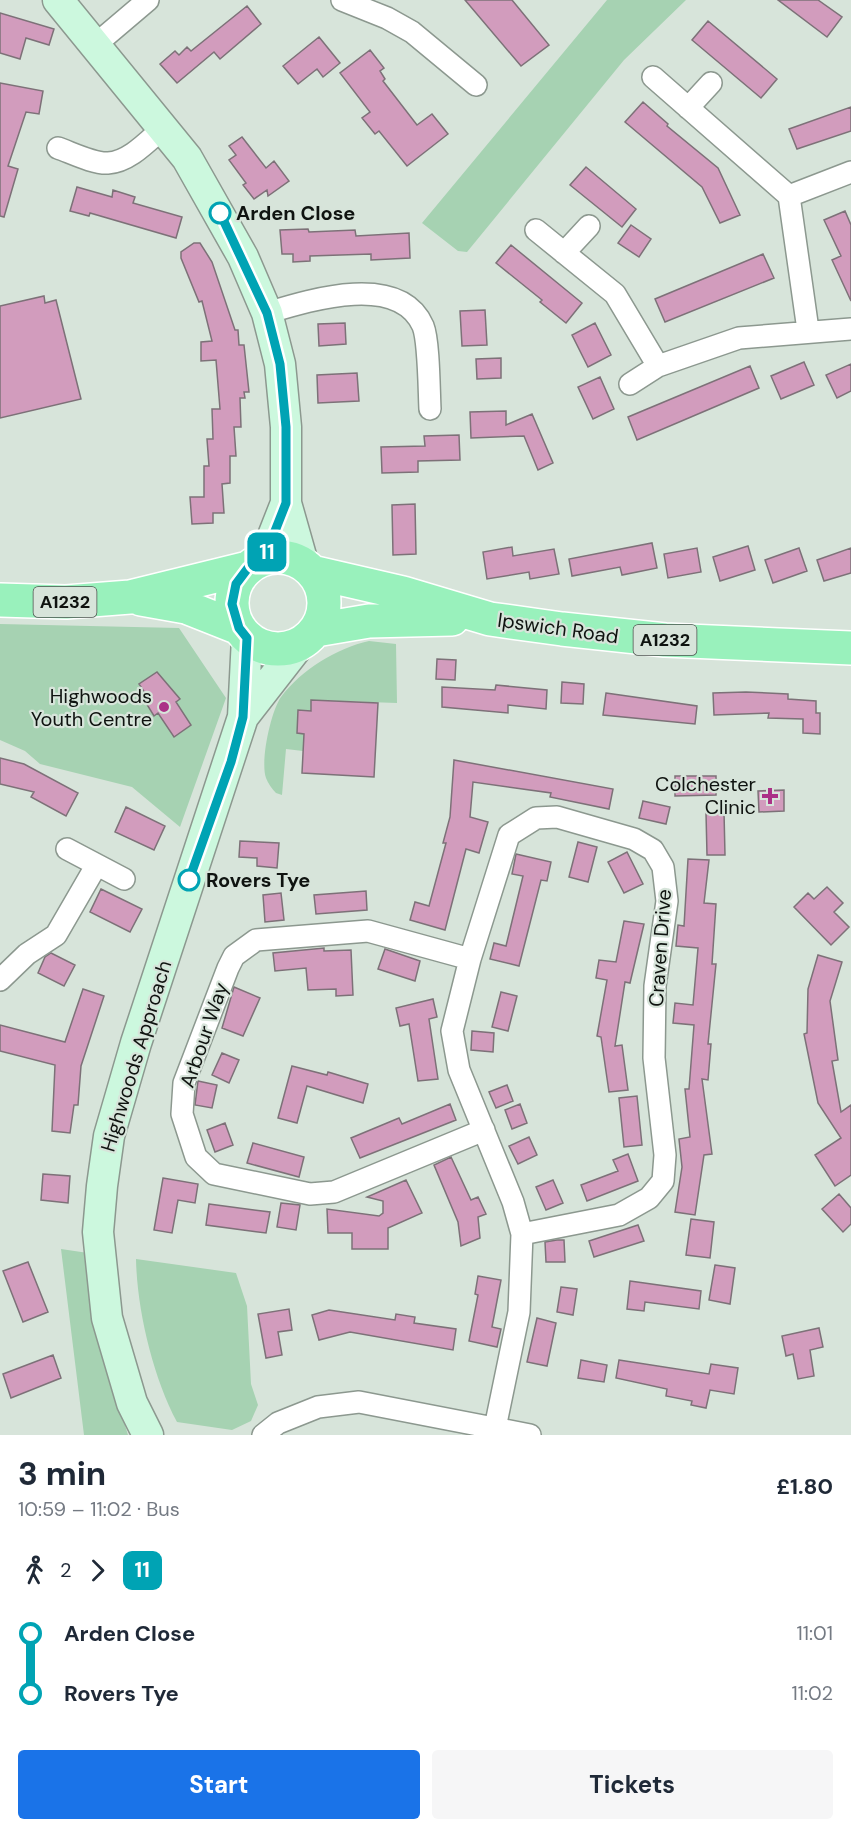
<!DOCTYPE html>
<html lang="en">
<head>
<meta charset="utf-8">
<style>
  body { margin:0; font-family:"DM Sans",sans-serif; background:#f6f6f7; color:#1f2937; height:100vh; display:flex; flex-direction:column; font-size:22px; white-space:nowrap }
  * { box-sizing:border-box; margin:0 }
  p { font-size:20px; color:#747a83 }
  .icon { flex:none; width:33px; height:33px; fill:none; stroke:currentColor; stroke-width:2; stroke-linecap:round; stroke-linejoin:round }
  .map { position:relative; height:1435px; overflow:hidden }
  .panel { display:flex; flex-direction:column; background:#fff; flex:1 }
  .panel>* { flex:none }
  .badge { padding:0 12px; border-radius:9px; font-size:21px; line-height:39px }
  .map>.badge { position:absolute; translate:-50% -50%; box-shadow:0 0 0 3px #fff }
  .legs { display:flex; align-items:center; gap:9px; height:66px; padding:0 18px; font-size:20px }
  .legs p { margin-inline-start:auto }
  .headline { display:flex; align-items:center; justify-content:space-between; height:102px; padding:0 18px }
  h1 { font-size:33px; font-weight:700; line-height:45px }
  .button { display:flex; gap:12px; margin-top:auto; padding:12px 18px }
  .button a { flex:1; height:69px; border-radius:6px; background:#1a73e8; color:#fff; font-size:24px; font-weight:700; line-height:69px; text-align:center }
  .button a+a { background:#f6f6f7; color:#1f2937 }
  ul { padding:0 18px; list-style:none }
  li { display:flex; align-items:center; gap:21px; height:60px; font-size:22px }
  li i { display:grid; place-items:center; width:9px; height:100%; margin:0 8px; background:currentColor }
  li i::after { content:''; width:15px; height:15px; margin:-8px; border:4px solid; border-radius:50%; background:#fff }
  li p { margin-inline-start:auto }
  li:first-child i { background:linear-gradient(#0000 50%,currentColor 0) }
  li:last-child i { background:linear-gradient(currentColor 50%,#0000 0) }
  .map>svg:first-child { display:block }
</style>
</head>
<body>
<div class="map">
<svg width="851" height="1435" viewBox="0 0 851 1435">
  <rect width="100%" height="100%" fill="#d7e4da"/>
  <path fill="#a6d2b2" d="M 607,0 L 686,0 L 624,60 L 467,252 L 458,251 L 422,223 Z
    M 0,624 L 179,628 L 226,698 L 180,827 L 132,787 L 40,764 L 25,751 L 0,740 Z
    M 369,641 L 396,644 L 397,703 L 312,700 L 311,711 L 297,733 L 304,734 L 303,751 L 286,749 L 282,795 L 276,793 C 272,789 268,783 266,778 C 260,761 271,711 281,697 C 301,670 337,648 369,641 Z
    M 61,1249 L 88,1253 L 105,1360 L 128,1435 L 84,1435 Z
    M 136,1259 L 236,1273 L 247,1306 L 251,1384 L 258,1405 L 251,1421 L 232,1430 L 177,1422 C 153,1377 137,1310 136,1259 Z"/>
  <path fill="#d29cbd" stroke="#7d7178" stroke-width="1.5" d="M 465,0 L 512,0 L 549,45 L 521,66 Z
    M 778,0 L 818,0 L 842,17 L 827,37 Z
    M 247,6 L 261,24 L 220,59 L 214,52 L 177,83 L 160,64 L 175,51 L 179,55 L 187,47 L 191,51 Z
    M 0,13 L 54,29 L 49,45 L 26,38 L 20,59 L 0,53 Z
    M 708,21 L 777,79 L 761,98 L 692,40 Z
    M 319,37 L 340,63 L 323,77 L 317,69 L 298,84 L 283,66 Z
    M 370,50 L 384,68 L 380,71 L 385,79 L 383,81 L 417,125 L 432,114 L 448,134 L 407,166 L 379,131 L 375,134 L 362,118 L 370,112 L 340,73 Z
    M 0,83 L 43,91 L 39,114 L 26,112 L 8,166 L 18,169 L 4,217 L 0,216 Z
    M 643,102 L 668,124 L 667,126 L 718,168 L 740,215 L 720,223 L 702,187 L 625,122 Z
    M 851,107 L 851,131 L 797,149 L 789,129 Z
    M 242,137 L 266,168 L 274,161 L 289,181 L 268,196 L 267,190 L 254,199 L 243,185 L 246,183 L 229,160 L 236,155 L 229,146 Z
    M 586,167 L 636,209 L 622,227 L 570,185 Z
    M 77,187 L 112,197 L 113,190 L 135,197 L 133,203 L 182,217 L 176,238 L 90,213 L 89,216 L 70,211 Z
    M 845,211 L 851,225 L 851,301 L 832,260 L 841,256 L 824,220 Z
    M 631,225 L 651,239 L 639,257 L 618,243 Z
    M 308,229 L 309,232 L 355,230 L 356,236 L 409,233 L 410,258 L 371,260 L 371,254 L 310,256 L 310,261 L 293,262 L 293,254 L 282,254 L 280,230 Z
    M 194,243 L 200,243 L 212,262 L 235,330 L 238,330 L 239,345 L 244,345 L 249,392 L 244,392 L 245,398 L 240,398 L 241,427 L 234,427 L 236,456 L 230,456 L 230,483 L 222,484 L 224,513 L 213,513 L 213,523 L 192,524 L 190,497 L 204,497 L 204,466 L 209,466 L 207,439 L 213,439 L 212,409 L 220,409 L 216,360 L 201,361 L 201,342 L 212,341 L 202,301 L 199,302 L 181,258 L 181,252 Z
    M 511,245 L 582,303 L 566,323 L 540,302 L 542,300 L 496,263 Z
    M 763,254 L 774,278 L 665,322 L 655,299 Z
    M 44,296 L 45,303 L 56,300 L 81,399 L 0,418 L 0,306 Z
    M 485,310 L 487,345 L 462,346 L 460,311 Z
    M 345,323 L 346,344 L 319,346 L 318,324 Z
    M 595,323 L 611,355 L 588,367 L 572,335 Z
    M 501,358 L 501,378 L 477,379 L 476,359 Z
    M 804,362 L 814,385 L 781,399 L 771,376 Z
    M 851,364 L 851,391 L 837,398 L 826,375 Z
    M 750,366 L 759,388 L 637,440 L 628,417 Z
    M 357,373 L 359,401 L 318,403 L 317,375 Z
    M 600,377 L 614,409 L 593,419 L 578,387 Z
    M 506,411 L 506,425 L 532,414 L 553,463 L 538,470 L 524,436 L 471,438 L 470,412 Z
    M 459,435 L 460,460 L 418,461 L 418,472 L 382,473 L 381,447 L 425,446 L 424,436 Z
    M 415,504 L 416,554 L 393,555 L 392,505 Z
    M 652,543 L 657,568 L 622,575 L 620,567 L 572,576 L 569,559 Z
    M 748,546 L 755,570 L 720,581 L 713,557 Z
    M 512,547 L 513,556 L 554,549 L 559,574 L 530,579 L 529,572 L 487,579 L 483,552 Z
    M 697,548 L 701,572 L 668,578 L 664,554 Z
    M 799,548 L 807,571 L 773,583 L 765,560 Z
    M 851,548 L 851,573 L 824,581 L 817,560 Z
    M 437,659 L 456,660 L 455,680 L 436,679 Z
    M 157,672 L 180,699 L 176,702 L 191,725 L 174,737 L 158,713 L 154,716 L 143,698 L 147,696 L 139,684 Z
    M 562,682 L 584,684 L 583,704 L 561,703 Z
    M 496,685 L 547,690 L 546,709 L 508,705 L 508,713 L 442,707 L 442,687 L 495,690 Z
    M 746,692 L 788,694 L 788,699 L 816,701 L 816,713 L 820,713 L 820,734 L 803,733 L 803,719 L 768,718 L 769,713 L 714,715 L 713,693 Z
    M 606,693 L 697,706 L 695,724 L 603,715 Z
    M 311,700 L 378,703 L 374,777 L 302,773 L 304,734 L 297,733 L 298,710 L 311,711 Z
    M 0,758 L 24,764 L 78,793 L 66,816 L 31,797 L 34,792 L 0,784 Z
    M 454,760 L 613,789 L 609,809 L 550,797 L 551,793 L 473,782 L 470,817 L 488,822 L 479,853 L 466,849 L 445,930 L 410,920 L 415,902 L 429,906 L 446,843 L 443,843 L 450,817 Z
    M 675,776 L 716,776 L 716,795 L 675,796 Z
    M 784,790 L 784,811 L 759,812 L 758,791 Z
    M 643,801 L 670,807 L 666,824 L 639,818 Z
    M 126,807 L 165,826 L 154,850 L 115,832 Z
    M 724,812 L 725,855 L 707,855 L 706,813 Z
    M 240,841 L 279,843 L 277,868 L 257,866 L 257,858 L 239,857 Z
    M 578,842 L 597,847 L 588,882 L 569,877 Z
    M 627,852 L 643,884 L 624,893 L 608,862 Z
    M 516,854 L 551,862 L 547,881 L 541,880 L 519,966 L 490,959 L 494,943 L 506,946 L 523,876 L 512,874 Z
    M 688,859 L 709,860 L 704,903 L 716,904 L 712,964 L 716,964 L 708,1044 L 711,1044 L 708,1080 L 702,1079 L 712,1154 L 704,1155 L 695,1215 L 675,1212 L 682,1167 L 679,1139 L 690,1137 L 685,1089 L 689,1089 L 694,1025 L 673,1023 L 675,1003 L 693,1005 L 698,948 L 676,946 L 678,925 L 684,926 Z
    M 827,887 L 843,903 L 834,912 L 849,927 L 831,945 L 794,907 L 808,893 L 814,899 Z
    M 101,889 L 142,909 L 130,932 L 90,912 Z
    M 366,891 L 367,910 L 316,914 L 314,895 Z
    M 281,893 L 284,920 L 265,922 L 263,895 Z
    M 624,921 L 644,924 L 630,983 L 625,982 L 615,1046 L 622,1045 L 628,1090 L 609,1092 L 601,1037 L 597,1036 L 607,980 L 596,978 L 599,960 L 616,962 Z
    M 324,948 L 324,951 L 351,950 L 353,995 L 336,996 L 336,989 L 308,990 L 306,968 L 275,971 L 273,953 Z
    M 385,949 L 420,961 L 415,981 L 378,969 Z
    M 51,953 L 75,965 L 64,986 L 38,973 L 45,957 Z
    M 818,955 L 842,962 L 830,1001 L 838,1060 L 832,1061 L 841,1112 L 851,1105 L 851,1175 L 835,1186 L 815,1155 L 841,1138 L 818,1103 L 804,1034 L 807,1033 L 808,989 Z
    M 234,987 L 260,998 L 243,1036 L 222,1028 Z
    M 83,989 L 104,996 L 81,1066 L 78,1105 L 74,1105 L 70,1133 L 52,1131 L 55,1065 L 0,1051 L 0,1025 L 65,1042 Z
    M 501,992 L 517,996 L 508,1031 L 492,1027 Z
    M 433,999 L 437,1017 L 429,1019 L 438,1079 L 418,1081 L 409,1024 L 400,1026 L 396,1008 Z
    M 472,1031 L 494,1033 L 493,1052 L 471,1050 Z
    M 222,1053 L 239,1060 L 229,1083 L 212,1075 Z
    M 292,1066 L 327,1075 L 328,1072 L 368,1084 L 363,1103 L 307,1086 L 297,1123 L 278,1118 Z
    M 198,1081 L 217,1085 L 212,1108 L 195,1105 Z
    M 507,1085 L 513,1101 L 496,1108 L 489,1092 Z
    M 637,1096 L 642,1145 L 624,1147 L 619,1098 Z
    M 450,1104 L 456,1120 L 360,1158 L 351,1138 L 399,1118 L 402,1124 Z
    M 520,1104 L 527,1123 L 512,1129 L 505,1110 Z
    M 225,1123 L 233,1145 L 215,1152 L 207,1130 Z
    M 529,1137 L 537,1155 L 518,1164 L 509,1146 Z
    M 253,1143 L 304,1157 L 299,1177 L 247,1163 Z
    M 628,1154 L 638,1181 L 587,1201 L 581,1185 L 618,1171 L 613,1160 Z
    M 451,1157 L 471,1200 L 478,1197 L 486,1214 L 478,1217 L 480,1238 L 461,1246 L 458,1222 L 434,1165 Z
    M 43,1174 L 70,1176 L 68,1203 L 41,1200 Z
    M 163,1178 L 198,1184 L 195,1203 L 178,1200 L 172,1233 L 154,1230 Z
    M 406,1180 L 422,1213 L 388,1228 L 388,1249 L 352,1249 L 352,1233 L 328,1233 L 327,1209 L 379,1216 L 383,1213 L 383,1201 L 367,1197 Z
    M 553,1180 L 563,1203 L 546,1210 L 536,1187 Z
    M 839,1194 L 851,1208 L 851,1224 L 843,1232 L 822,1209 Z
    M 281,1203 L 300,1205 L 296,1230 L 277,1227 Z
    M 209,1204 L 270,1212 L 266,1233 L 206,1225 Z
    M 691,1219 L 714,1222 L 710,1258 L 686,1255 Z
    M 638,1225 L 644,1241 L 594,1257 L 589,1241 Z
    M 557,1240 L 564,1240 L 565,1262 L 546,1262 L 545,1242 Z
    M 28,1262 L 48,1312 L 23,1322 L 3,1271 Z
    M 715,1265 L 735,1268 L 730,1304 L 709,1300 Z
    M 478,1276 L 501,1280 L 492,1327 L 501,1329 L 497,1347 L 469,1341 L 478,1295 L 475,1294 Z
    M 630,1281 L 701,1291 L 699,1309 L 645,1302 L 644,1311 L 627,1309 Z
    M 561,1287 L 577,1289 L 573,1315 L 557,1312 Z
    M 289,1309 L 292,1330 L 278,1332 L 282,1355 L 266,1358 L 258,1314 Z
    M 329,1310 L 395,1320 L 396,1314 L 415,1317 L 414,1323 L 456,1329 L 453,1350 L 350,1332 L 319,1340 L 312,1315 Z
    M 537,1318 L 556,1323 L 547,1366 L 527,1362 Z
    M 819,1328 L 823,1347 L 810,1350 L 814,1376 L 798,1379 L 793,1354 L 786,1356 L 782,1336 Z
    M 53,1355 L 61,1378 L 11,1398 L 3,1374 Z
    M 581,1360 L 607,1365 L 604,1382 L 578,1378 Z
    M 619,1360 L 709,1374 L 711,1364 L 738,1368 L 734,1394 L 710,1390 L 706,1408 L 691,1405 L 692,1401 L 666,1396 L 667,1389 L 616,1378 Z"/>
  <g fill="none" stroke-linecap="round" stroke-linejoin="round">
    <g stroke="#8c988f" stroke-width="24">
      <path id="street" d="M 342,0 L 387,18 L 412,32 L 476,85
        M 95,45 L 148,0
        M 653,77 L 789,196 L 808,330
        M 688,108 L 711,83
        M 58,148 C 72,153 94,164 108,163 C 129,162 148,141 163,128
        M 789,196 L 851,172
        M 536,230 L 615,294 L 658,366
        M 564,253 L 589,226
        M 267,313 C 310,300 399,272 423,326 C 429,341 429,390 430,409
        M 630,384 L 658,366 L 739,338 L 851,329
        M 67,849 L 124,879
        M 470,959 L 368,931 L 256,940 L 234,956 L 228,968 L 184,1083 L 182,1114 L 196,1157 L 214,1174 L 310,1194 L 334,1192 L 484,1130
        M 0,980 L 27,954 L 56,935 L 96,866
        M 495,1428 L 519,1312 L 522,1234 L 513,1202 L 459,1070 L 452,1031 L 470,959 L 509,835 L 536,818 L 557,817 L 634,839 L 653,850 L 663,867 L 667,901 L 655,986 L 654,1058 L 665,1155 L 663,1181 L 649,1198 L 619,1215 L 522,1234
        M 263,1435 L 278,1423 L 318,1407 L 359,1402 L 530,1435"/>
    </g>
    <g stroke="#8c988f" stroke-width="33">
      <path id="secondary" d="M 58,0 L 187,158 L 243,257 L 267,313 L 280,364 L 286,427 L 286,503 L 303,563
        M 264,559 L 286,503
        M 243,717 L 299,645
        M 148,1435 L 132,1403 L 107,1318 L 98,1232 L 102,1186 L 109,1136 L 136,1043 L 243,717 L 247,638"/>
    </g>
    <g stroke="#fff" stroke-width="36">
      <path id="primary" d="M232 603a46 46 0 1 1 92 0a46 46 0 1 1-92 0Z
        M 312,572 L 403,593 L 490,619 L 562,629 L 665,640 L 851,648
        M 141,599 L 186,607 L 239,628
        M 0,600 L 66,602 L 130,597 L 248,568
        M 316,630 L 369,621 L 452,619"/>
    </g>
    <use href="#street" stroke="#fff" stroke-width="21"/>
    <use href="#secondary" stroke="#ccf8de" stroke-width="30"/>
    <use href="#primary" stroke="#99f1bc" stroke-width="33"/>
  </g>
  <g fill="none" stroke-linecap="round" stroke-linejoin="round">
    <g stroke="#fff" stroke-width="14">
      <path id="line-1" d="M 189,880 L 231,762 L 243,717 L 247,638 L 239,628 L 232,604 L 236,584 L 248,568 L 264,559 L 286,503 L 286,427 L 280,364 L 267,313 L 220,213"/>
    </g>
    <use href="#line-1" stroke="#00a3b4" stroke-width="9"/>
  </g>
  <g fill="#fff" stroke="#00a3b4" stroke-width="3">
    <circle cx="220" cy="213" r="10"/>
    <circle cx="189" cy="880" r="10"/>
  </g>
  <g fill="#ab3287" stroke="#d7e4da" stroke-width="2">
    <circle cx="164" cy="707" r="6"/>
    <path d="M767 787h6v6h6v6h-6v6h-6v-6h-6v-6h6z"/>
  </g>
  <g text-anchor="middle" stroke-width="4.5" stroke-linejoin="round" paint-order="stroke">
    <g fill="#d7e4da" stroke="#4b524d" stroke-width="1.5">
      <rect x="33.5" y="587" width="63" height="30" rx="4.5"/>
      <rect x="633.5" y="625" width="63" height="30" rx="4.5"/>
    </g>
    <g font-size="18" font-weight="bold" fill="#0f1310">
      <text x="65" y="608">A1232</text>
      <text x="665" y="646">A1232</text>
    </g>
    <g font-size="20" font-weight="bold" fill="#0f1310" stroke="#d7e4da" text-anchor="start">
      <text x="236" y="220">Arden Close</text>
      <text x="206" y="887">Rovers Tye</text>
    </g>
    <g font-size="20" fill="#0f1310" stroke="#d7e4da">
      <text transform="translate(558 628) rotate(8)" y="7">Ipswich Road</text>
      <text transform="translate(660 948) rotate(-86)" y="7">Craven Drive</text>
      <text transform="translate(204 1035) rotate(-71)" y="7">Arbour Way</text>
      <text transform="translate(136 1056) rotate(-73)" y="7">Highwoods Approach</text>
    </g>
    <g font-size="20" fill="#0f1310" stroke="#d7e4da" text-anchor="end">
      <text x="152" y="703">Highwoods<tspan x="152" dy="23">Youth Centre</tspan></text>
      <text x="756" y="791">Colchester<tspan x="756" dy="23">Clinic</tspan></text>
    </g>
  </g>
</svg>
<b class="badge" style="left:267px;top:552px;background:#00a3b4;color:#fff">11</b>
</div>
<section class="panel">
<div class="headline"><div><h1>3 min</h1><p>10:59 – 11:02 · Bus</p></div><b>£1.80</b></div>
<div class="legs"><svg class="icon" aria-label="walk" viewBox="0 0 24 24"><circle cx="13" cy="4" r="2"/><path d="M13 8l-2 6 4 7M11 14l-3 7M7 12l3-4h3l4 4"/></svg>2<svg class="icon" aria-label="forward" viewBox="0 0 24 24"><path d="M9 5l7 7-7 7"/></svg><b class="badge" style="background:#00a3b4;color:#fff">11</b></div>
<ul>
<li><i style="color:#00a3b4"></i><b>Arden Close</b><p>11:01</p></li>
<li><i style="color:#00a3b4"></i><b>Rovers Tye</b><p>11:02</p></li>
</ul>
<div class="button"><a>Start</a><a>Tickets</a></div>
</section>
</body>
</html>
